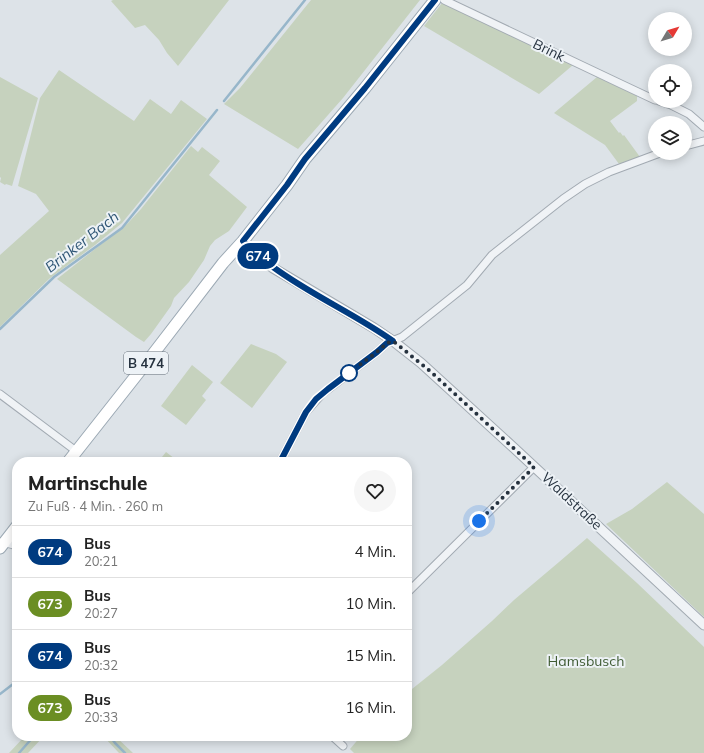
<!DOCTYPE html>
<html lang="de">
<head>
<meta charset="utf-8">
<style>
  body { margin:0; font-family:Mulish,sans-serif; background:#f6f6f6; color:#222; height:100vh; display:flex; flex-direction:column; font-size:15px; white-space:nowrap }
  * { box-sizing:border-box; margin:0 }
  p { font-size:13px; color:#767676 }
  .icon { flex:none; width:22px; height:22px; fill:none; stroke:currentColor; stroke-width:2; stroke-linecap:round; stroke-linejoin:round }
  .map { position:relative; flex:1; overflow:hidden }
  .drawer { position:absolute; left:12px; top:457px; width:400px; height:284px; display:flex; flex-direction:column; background:#fff; border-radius:16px; box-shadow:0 2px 10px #0003 }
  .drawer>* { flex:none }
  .badge { padding:0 8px; border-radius:13px; font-size:14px; line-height:26px }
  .needle { width:26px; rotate:52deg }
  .buttons { position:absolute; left:648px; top:12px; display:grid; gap:8px }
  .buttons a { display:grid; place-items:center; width:44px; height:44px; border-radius:50%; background:#fff; box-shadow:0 2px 10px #0003; font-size:20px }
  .you { position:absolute; width:20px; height:20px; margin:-10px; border:3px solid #fff; border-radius:50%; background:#1a73e8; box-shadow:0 0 0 6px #1a73e833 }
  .map>.badge { position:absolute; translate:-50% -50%; box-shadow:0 0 0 2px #fff }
  .round { display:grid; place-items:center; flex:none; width:42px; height:42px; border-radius:21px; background:#f6f6f6 }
  .headline { display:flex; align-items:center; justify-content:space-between; height:68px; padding:0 16px }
  h1 { font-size:19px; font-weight:800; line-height:30px }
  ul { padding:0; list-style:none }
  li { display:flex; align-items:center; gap:12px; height:52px; padding:0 16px; border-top:1px solid #e0e0e0 }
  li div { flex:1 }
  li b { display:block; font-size:15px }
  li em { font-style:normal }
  li .badge { min-width:44px; font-weight:700; text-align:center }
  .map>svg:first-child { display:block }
</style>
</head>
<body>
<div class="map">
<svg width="704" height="753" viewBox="0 0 704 753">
  <rect width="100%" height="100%" fill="#dde3e8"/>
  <path fill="#c6d2be" d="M 113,0 L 229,0 L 178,66 L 167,53 L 159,40 L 145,25 L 135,28 L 111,1 Z
    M 311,0 L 420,0 L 343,98 L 298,149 L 224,104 L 240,88 Z
    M 442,3 L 573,65 L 539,94 L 424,26 Z
    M 59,70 L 134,121 L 150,99 L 171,114 L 181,100 L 207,119 L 122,223 L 95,245 L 49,279 L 0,327 L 0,255 L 49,211 L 36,194 L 18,186 L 40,98 Z
    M 0,77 L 38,98 L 12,186 L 6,184 L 5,185 L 0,182 L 1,178 L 0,177 Z
    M 597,77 L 637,96 L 637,101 L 610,121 L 619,133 L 620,132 L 623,136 L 624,135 L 640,157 L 619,164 L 605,145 L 554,113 Z
    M 191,146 L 198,152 L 202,147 L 220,161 L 209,175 L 247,207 L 229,231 L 215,240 L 210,246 L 204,260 L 189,282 L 174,298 L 171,306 L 151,334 L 144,342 L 136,337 L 57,279 L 128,223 L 141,209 Z
    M 251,344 L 276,354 L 287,362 L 252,408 L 220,383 Z
    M 192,365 L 213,382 L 202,396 L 206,400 L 186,425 L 161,406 Z
    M 166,452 L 179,462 L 158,462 Z
    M 667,482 L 704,514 L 704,617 L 606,524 L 632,509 Z
    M 587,538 L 637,583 L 704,647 L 704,753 L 354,753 L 350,749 L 361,736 L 407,736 L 407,693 L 442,665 L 492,621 L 514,600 L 559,562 Z
    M 25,736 L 44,736 L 28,753 L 9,753 Z
    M 103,736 L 115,736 L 133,753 L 119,753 Z"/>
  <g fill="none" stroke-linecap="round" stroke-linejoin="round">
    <path stroke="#97b6ca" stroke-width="2.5" d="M 224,101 L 305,0
      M 0,329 L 54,277 L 122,228 L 217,110
      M 15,557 L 17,559
      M 0,694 L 17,681
      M 110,736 L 115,743 L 125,753
      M 19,753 L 34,736"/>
    <g stroke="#a2aab2" stroke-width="9">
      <path id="minor" d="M 444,0 L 621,84 L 655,100
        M 659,101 L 671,105 L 689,114 L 704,127
        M 685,146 L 704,141
        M 0,394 L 76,451
        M 280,462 L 306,412 L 322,394 L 377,352 L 387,343 L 402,337 L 467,285 L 492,255 L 563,199 L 585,184 L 609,172 L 660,153
        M 2,542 L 14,545 L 17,548
        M 407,593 L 534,467
        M 332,736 L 343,746"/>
    </g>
    <g stroke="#a2aab2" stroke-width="11">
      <path id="tertiary" d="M 243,241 L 256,254 L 273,268 L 374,328 L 393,341 L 421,363 L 514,448 L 704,625"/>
    </g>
    <g stroke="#9ca9b4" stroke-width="13">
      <path id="primary" d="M 68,462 L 150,358 L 223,263 L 243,241 L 287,185 L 305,159 L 365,88 L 435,0
        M 0,548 L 17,526"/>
    </g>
    <use href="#minor" stroke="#f0f3f6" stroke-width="7"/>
    <use href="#tertiary" stroke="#f0f3f6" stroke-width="9"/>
    <use href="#primary" stroke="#fff" stroke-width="11"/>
  </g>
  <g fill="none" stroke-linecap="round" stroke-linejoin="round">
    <g stroke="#fff" stroke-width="9">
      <path id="line" d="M 280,462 L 306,412 L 316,399 L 328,389 L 377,352 L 387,343 L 393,341 C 355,314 311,295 273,267 C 262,259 252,251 243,241 L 287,185 L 305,159 L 365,88 L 435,0"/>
    </g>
    <use href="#line" stroke="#003b80" stroke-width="6"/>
    <path stroke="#26323f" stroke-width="4" stroke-dasharray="0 7.2" d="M 349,373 L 377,352 L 387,343 L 393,341 L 430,371 L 534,467 L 479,521"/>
  </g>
  <circle fill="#fff" stroke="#003b80" stroke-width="2" cx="349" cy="373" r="8"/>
  <g text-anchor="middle" stroke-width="4" stroke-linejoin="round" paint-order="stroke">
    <rect fill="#edf2f6" stroke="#626c76" stroke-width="1" x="124" y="352" width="44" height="22" rx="3"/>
    <g font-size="13" font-weight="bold" fill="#26323f">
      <text x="146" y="368">B 474</text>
    </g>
    <g font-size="14" fill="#26323f" stroke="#edf2f6">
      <text transform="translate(549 50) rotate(26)" y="5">Brink</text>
      <text transform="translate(572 501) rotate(43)" y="5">Waldstraße</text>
    </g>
    <g font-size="14" fill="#3f5b33" stroke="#edf2f6">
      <text x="586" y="666">Hamsbusch</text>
    </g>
    <g font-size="15" font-style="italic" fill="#2f5675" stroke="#edf2f6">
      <text transform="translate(82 242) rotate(-38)" y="5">Brinker Bach</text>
    </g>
  </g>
</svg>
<div class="buttons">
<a><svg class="needle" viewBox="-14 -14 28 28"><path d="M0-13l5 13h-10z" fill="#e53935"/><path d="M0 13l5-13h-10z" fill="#767676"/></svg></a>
<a><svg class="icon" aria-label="locate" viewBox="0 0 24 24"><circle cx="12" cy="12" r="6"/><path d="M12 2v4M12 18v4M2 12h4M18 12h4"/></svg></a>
<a><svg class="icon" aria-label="layers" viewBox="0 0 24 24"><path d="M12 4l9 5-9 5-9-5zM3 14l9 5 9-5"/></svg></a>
</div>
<div class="you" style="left:479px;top:521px"></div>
<b class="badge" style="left:258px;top:256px;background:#003b80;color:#fff">674</b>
<section class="drawer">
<div class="headline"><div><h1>Martinschule</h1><p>Zu Fuß · 4 Min. · 260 m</p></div><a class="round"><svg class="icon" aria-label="heart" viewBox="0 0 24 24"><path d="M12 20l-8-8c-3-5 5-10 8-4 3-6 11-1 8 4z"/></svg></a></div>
<ul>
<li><span class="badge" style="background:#003b80;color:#fff">674</span><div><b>Bus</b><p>20:21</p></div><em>4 Min.</em></li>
<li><span class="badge" style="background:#6b8e23;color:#fff">673</span><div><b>Bus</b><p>20:27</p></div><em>10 Min.</em></li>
<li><span class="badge" style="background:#003b80;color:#fff">674</span><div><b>Bus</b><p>20:32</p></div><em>15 Min.</em></li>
<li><span class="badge" style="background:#6b8e23;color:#fff">673</span><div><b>Bus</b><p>20:33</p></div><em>16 Min.</em></li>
</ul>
</section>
</div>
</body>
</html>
